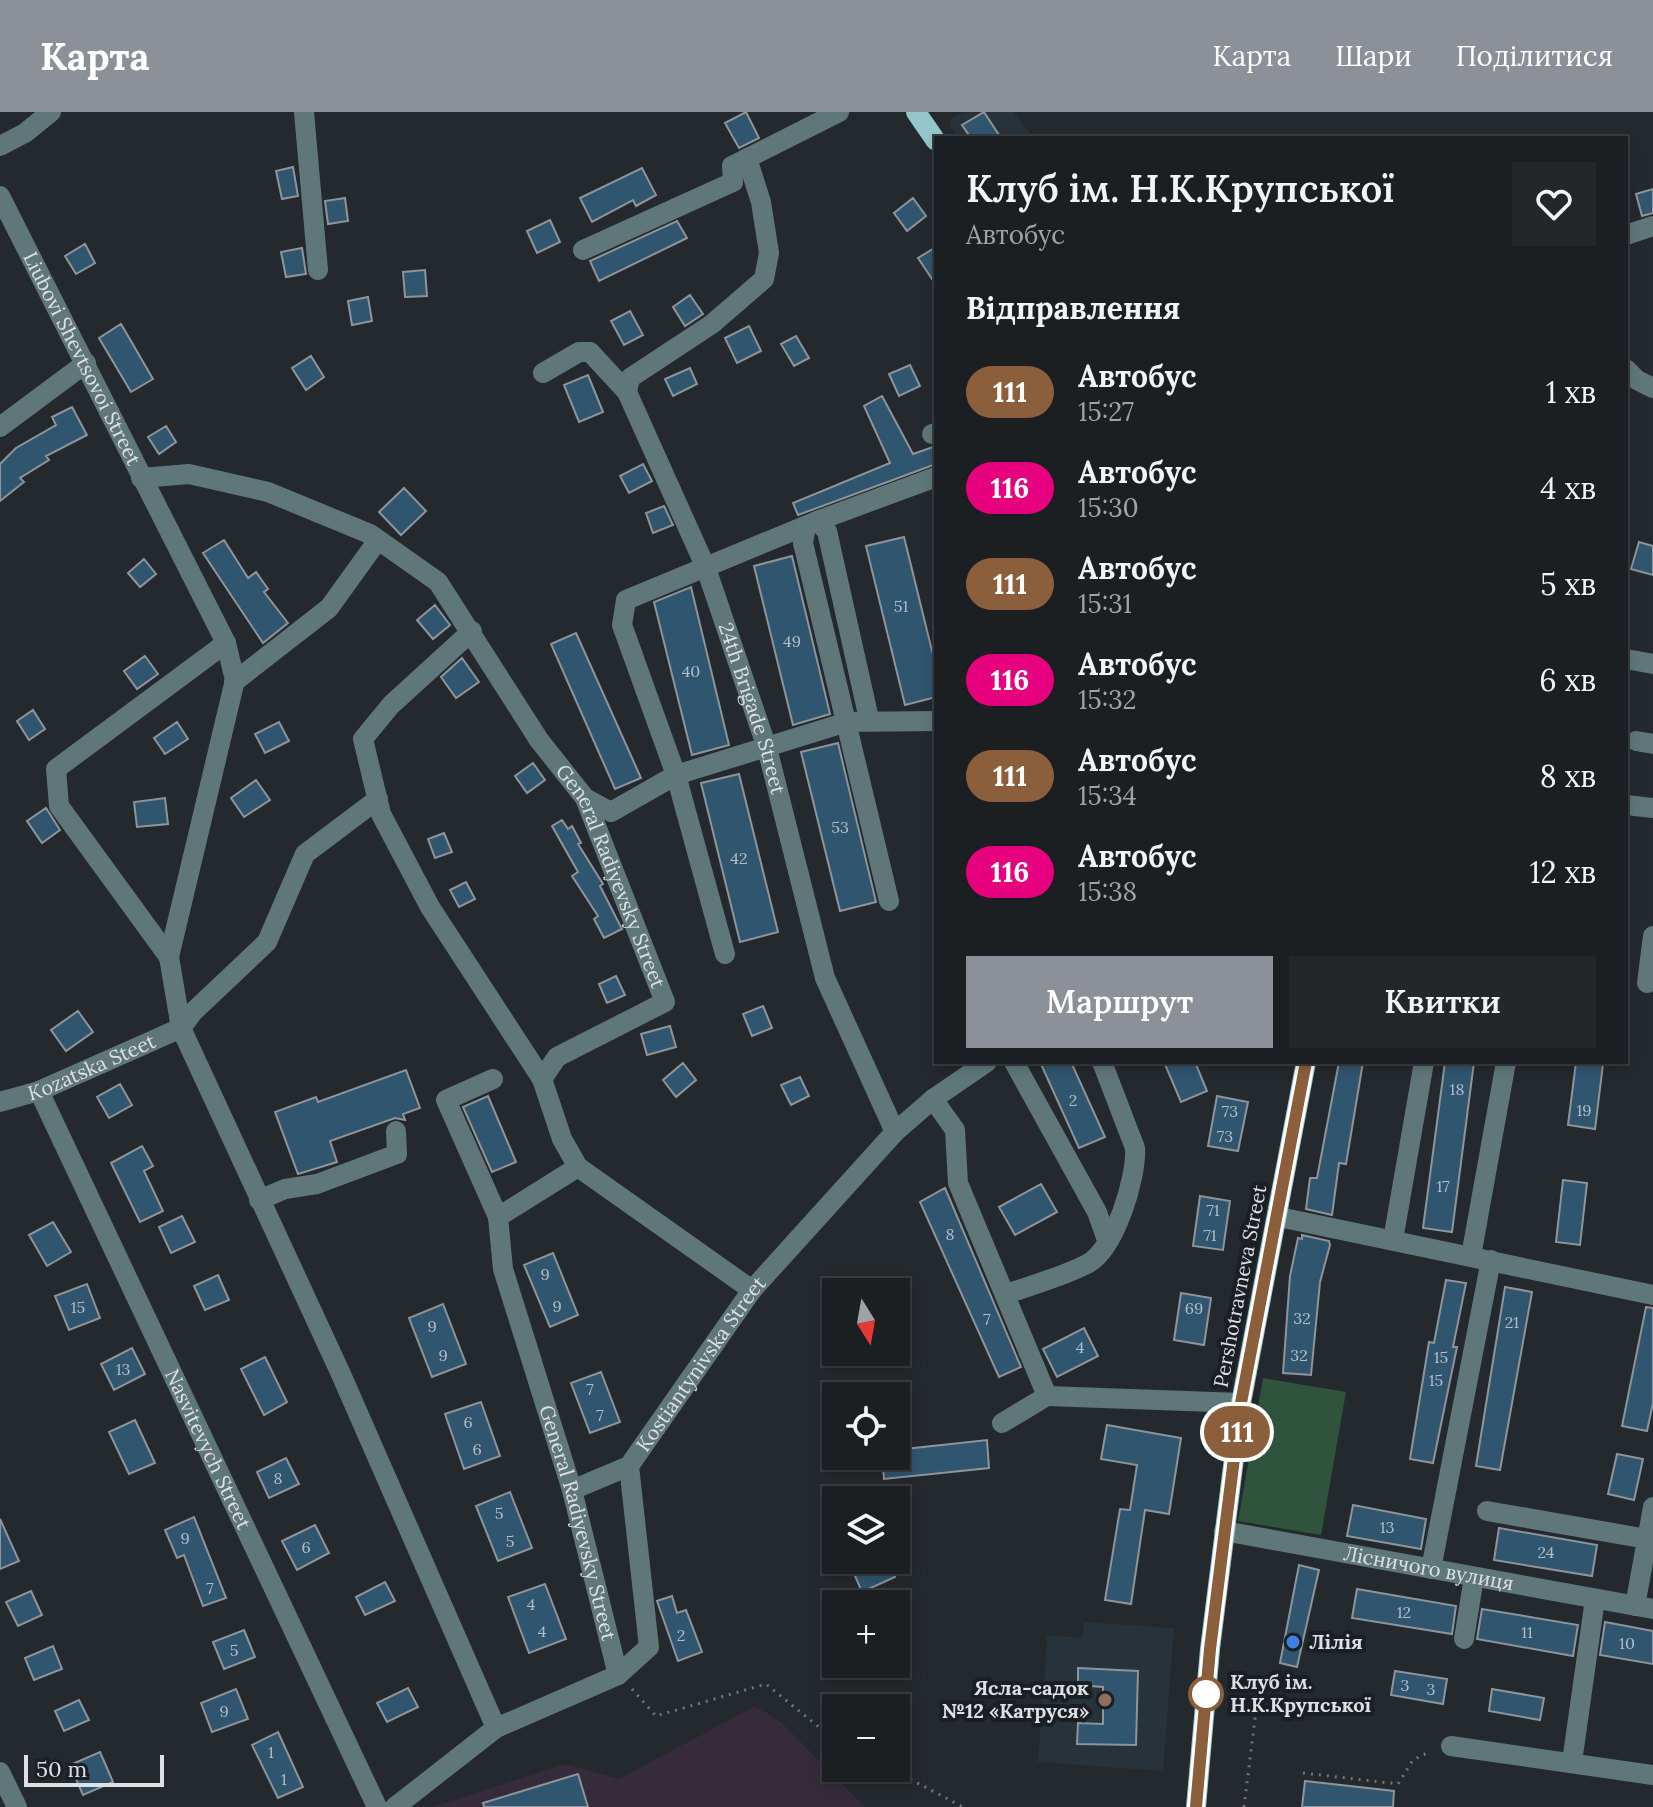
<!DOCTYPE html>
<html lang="uk">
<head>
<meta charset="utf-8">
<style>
  body { margin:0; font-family:Lora,serif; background:#24272a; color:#f1f3f6; height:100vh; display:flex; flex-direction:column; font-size:30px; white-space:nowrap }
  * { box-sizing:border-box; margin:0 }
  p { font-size:26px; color:#a0a2a5 }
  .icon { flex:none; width:44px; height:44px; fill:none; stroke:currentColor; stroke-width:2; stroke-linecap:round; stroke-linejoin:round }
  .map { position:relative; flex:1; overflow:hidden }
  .side { position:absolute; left:934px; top:24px; width:694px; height:928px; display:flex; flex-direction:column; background:#1b1f22; border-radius:0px; box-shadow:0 4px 12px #0003,0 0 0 2px #393d40 }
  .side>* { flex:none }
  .badge { padding:0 16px; border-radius:26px; font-size:28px; line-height:52px }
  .needle { width:52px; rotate:169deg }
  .buttons { position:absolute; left:822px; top:1166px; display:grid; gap:16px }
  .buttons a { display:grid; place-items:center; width:88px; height:88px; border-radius:0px; background:#1b1f22; box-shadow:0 4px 12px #0003,0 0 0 2px #393d40; font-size:40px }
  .scale { position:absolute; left:24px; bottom:20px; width:140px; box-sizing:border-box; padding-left:8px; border:4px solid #dde1e4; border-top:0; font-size:22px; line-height:28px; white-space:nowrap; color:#dde1e4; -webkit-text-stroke:6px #1a1f23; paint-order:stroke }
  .map>.badge { position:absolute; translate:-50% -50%; box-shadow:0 0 0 4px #fff }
  h2 { padding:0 32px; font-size:30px; line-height:72px }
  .round { display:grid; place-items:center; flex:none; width:84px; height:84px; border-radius:0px; background:#24272a }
  .overview { display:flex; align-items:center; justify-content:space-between; height:136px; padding:0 32px }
  h1 { font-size:38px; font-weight:600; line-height:60px }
  .button { display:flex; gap:16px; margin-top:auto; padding:16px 32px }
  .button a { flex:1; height:92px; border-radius:0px; background:#8c9099; color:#fff; font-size:32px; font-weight:600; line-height:92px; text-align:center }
  .button a+a { background:#24272a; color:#f1f3f6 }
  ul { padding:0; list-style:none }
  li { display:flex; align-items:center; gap:24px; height:96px; padding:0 32px }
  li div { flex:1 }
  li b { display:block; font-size:30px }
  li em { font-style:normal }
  li .badge { min-width:88px; font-weight:700; text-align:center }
  header { display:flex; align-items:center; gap:48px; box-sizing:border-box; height:112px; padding:0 40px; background:#8c9099; color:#fff }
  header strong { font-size:38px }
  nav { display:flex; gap:44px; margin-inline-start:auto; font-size:28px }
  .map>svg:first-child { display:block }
</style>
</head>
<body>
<header>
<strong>Карта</strong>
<nav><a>Карта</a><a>Шари</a><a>Поділитися</a></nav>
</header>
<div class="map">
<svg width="1653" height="1695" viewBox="0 0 1653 1695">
  <rect width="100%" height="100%" fill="#24292d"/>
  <path fill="#27323a" d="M 968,0 L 1013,0 L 1031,22 L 1025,26 L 959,26 L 950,15 L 951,6 Z
    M 1084,1510 L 1174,1516 L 1163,1659 L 1038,1650 L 1047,1523 L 1082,1525 Z"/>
  <path fill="#352b3b" d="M 755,1594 L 782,1611 L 865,1695 L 432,1695 L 566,1652 L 619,1667 Z"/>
  <path fill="#2f533d" d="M 1263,1266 L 1346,1280 L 1321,1423 L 1238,1409 Z"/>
  <path fill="#30556f" stroke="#8e9499" stroke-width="2" d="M 746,0 L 759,26 L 739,36 L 725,11 Z
    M 984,0 L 1001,26 L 971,26 L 962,13 Z
    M 293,55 L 298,84 L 282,87 L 276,59 Z
    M 642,56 L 656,83 L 636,94 L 633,88 L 592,110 L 580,86 Z
    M 1653,77 L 1653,101 L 1642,104 L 1636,82 Z
    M 345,86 L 348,109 L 328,112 L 325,89 Z
    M 913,86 L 926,104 L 907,119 L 894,101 Z
    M 550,108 L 560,130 L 537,141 L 527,119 Z
    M 677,109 L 687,126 L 599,169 L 590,149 Z
    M 85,132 L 95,151 L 76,162 L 65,144 Z
    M 936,135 L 936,173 L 918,146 Z
    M 302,136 L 306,162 L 286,165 L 281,140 Z
    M 425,158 L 427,184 L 405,185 L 403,160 Z
    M 690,183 L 703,202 L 685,214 L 673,195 Z
    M 368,185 L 372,209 L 352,213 L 348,189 Z
    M 630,199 L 643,223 L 624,233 L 611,209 Z
    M 121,212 L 153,267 L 131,280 L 99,226 Z
    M 749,214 L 761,239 L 737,251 L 725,226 Z
    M 796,224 L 809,246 L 794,254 L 781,232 Z
    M 311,244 L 324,265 L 306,278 L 292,256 Z
    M 910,253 L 920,274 L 899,284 L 889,262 Z
    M 690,256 L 697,272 L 673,284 L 665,267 Z
    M 588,263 L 603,300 L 579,310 L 564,273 Z
    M 882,284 L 913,342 L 936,334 L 936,352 L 798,403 L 793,391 L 890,351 L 864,294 Z
    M 72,295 L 87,323 L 46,344 L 49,348 L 20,366 L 24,370 L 0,389 L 0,352 L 16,336 L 56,313 L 52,305 Z
    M 166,314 L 176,330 L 159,342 L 148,325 Z
    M 643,352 L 652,369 L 629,381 L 620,364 Z
    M 404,376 L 426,399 L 401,423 L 379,400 Z
    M 664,394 L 673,413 L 653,421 L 646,401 Z
    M 904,425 L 936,555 L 936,585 L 905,593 L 866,434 Z
    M 224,428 L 248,466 L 256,460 L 268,477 L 264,480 L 288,511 L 263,531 L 203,441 Z
    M 1639,430 L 1653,434 L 1653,463 L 1631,457 Z
    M 792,444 L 830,602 L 793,613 L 754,454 Z
    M 144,447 L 156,462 L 140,475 L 128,461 Z
    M 691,475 L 729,633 L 692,643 L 654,490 Z
    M 435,493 L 450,513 L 433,527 L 417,508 Z
    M 576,521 L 641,666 L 615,677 L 551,532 Z
    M 145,544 L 158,562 L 137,577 L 124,559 Z
    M 462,546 L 479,570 L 456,586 L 441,565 Z
    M 33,598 L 45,617 L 29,628 L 17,609 Z
    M 177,610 L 188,627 L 165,642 L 154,626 Z
    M 279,610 L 289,629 L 265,641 L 255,622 Z
    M 838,631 L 876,790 L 840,799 L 801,640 Z
    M 533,651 L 545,668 L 527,681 L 515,664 Z
    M 739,662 L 778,820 L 740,830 L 701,671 Z
    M 256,668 L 270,688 L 244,705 L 231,686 Z
    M 165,686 L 168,712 L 137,715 L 134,690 Z
    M 46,696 L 60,718 L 42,731 L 27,709 Z
    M 562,708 L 568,717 L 572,714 L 581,731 L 578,732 L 603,772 L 600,774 L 622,817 L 604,826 L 594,807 L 598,804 L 572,764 L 578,760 L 552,714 Z
    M 444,721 L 452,740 L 435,746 L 428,727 Z
    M 466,770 L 475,787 L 459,795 L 450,778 Z
    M 616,864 L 625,883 L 607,891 L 599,872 Z
    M 763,894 L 772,916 L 752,924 L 743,902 Z
    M 78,899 L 93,920 L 66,939 L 51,918 Z
    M 670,914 L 676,935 L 647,943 L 641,922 Z
    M 1040,950 L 1071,950 L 1105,1025 L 1079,1036 Z
    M 1164,950 L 1195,950 L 1207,979 L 1181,990 Z
    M 1339,950 L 1363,950 L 1346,1052 L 1339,1051 L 1332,1103 L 1306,1097 L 1310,1066 L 1317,1066 Z
    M 1445,950 L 1474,950 L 1452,1120 L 1423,1116 Z
    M 1576,950 L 1603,952 L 1595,1017 L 1568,1013 Z
    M 683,951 L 696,968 L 676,985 L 663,968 Z
    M 406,958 L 420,996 L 403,1002 L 405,1008 L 395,1006 L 330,1029 L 337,1050 L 298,1062 L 275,1000 L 316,985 L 318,990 Z
    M 800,965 L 809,984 L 791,993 L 781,973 Z
    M 120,972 L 132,993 L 109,1006 L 97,985 Z
    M 488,984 L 516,1050 L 492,1060 L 463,995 Z
    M 1217,984 L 1248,990 L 1238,1039 L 1208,1034 Z
    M 142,1034 L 153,1054 L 144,1059 L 163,1099 L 140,1110 L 111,1051 Z
    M 1563,1068 L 1587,1071 L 1580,1133 L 1556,1130 Z
    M 1041,1072 L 1057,1100 L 1015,1123 L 999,1095 Z
    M 945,1076 L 1021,1255 L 999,1265 L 920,1090 Z
    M 1200,1084 L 1230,1089 L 1223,1138 L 1193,1134 Z
    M 182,1104 L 195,1130 L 171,1141 L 159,1115 Z
    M 53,1110 L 71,1140 L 47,1154 L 29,1123 Z
    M 1302,1123 L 1329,1129 L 1330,1133 L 1320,1170 L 1311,1263 L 1283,1261 L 1290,1164 L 1298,1126 L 1302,1127 Z
    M 553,1141 L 578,1203 L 550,1215 L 524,1153 Z
    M 218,1163 L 229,1188 L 205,1198 L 194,1174 Z
    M 1446,1168 L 1466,1171 L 1453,1235 L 1457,1235 L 1433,1351 L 1410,1347 L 1429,1230 L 1434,1231 Z
    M 87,1172 L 100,1206 L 69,1218 L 55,1184 Z
    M 1505,1175 L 1532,1180 L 1500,1358 L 1476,1354 Z
    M 1181,1181 L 1211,1186 L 1204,1233 L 1174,1228 Z
    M 443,1192 L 466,1252 L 432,1265 L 409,1206 Z
    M 1646,1195 L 1653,1196 L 1653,1291 L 1647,1319 L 1622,1314 Z
    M 1084,1216 L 1098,1244 L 1057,1265 L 1043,1237 Z
    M 132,1236 L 145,1262 L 114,1278 L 101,1252 Z
    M 265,1245 L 287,1290 L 264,1303 L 241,1257 Z
    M 601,1260 L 620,1310 L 590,1321 L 571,1271 Z
    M 481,1290 L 500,1344 L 464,1357 L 445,1302 Z
    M 135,1308 L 155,1351 L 129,1362 L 109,1320 Z
    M 1107,1313 L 1181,1326 L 1169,1402 L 1145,1398 L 1131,1492 L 1105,1488 L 1120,1397 L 1130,1398 L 1137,1353 L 1101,1347 Z
    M 987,1328 L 989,1356 L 884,1367 L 882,1344 L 896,1344 L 896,1338 Z
    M 1617,1342 L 1643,1347 L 1634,1388 L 1608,1382 Z
    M 286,1346 L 299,1372 L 269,1386 L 257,1360 Z
    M 510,1380 L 532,1436 L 498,1449 L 476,1394 Z
    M 1353,1393 L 1426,1407 L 1421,1437 L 1347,1424 Z
    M 194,1405 L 226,1486 L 203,1494 L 184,1443 L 177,1446 L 165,1418 Z
    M 0,1407 L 19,1449 L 0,1457 Z
    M 315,1413 L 329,1441 L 297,1458 L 282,1429 Z
    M 1499,1416 L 1597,1433 L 1592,1464 L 1494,1448 Z
    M 848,1448 L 887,1448 L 895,1465 L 862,1480 Z
    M 1299,1453 L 1319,1458 L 1297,1555 L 1280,1551 Z
    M 385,1470 L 395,1489 L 365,1503 L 356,1485 Z
    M 545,1472 L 566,1527 L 529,1541 L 508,1485 Z
    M 1357,1477 L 1456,1494 L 1452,1522 L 1352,1506 Z
    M 31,1479 L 42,1503 L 18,1514 L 6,1490 Z
    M 672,1484 L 677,1501 L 686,1498 L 702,1540 L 678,1549 L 657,1489 Z
    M 1482,1497 L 1578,1513 L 1573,1544 L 1477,1527 Z
    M 1605,1510 L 1653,1519 L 1653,1552 L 1600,1543 Z
    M 244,1518 L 255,1545 L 224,1557 L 213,1530 Z
    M 53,1534 L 62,1557 L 34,1568 L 25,1546 Z
    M 1078,1556 L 1138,1559 L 1136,1633 L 1077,1632 L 1078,1611 L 1103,1612 L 1103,1575 L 1078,1573 Z
    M 1395,1559 L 1447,1567 L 1443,1592 L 1391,1583 Z
    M 408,1576 L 418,1595 L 387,1610 L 377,1591 Z
    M 236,1577 L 248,1607 L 212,1620 L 201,1591 Z
    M 1492,1577 L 1544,1586 L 1540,1608 L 1489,1599 Z
    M 79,1588 L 89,1608 L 64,1619 L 55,1599 Z
    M 278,1620 L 303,1675 L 278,1686 L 252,1633 Z
    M 100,1640 L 113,1670 L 83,1683 L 70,1653 Z
    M 578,1662 L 588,1695 L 484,1695 L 483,1691 Z
    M 1305,1669 L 1394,1679 L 1393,1695 L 1302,1695 Z"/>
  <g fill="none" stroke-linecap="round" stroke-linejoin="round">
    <path stroke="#72767a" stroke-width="3" stroke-dasharray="2 6" stroke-linecap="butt" d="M 632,1577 L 656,1604 L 766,1572 L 836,1629
      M 889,1656 L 963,1695
      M 1303,1661 L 1398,1672 L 1413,1648 L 1431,1639
      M 1244,1695 L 1257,1591"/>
    <g stroke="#607779" stroke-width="20">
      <path d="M 304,0 L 318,158"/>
      <path d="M 0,34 L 25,21 L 51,0"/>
      <path id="s1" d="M 0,84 L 226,531 L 235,568 L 169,845 L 181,916 L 340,1260 L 496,1616"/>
      <path d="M 1626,123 L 1653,114"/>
      <path d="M 583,138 L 733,70 L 732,54 L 839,0"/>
      <path d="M 1626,257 L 1637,268 L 1653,276"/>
      <path id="s2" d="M 543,261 L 579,240 L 590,240 L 627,280 L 706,456 L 767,636 L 825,866 L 895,1020"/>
      <path d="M 627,280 L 630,266 L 712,212 L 764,167 L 769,141 L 761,90 L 747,46"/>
      <path d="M 0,315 L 86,251"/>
      <path d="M 932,322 L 936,321"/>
      <path id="s3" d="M 141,366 L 189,362 L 268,380 L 370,422 L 438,470 L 539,628 L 585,686 L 665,890 L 557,945 L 542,967 L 562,1027 L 578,1055 L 498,1105 L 503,1157 L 572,1378 L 618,1563"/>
      <path d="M 817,409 L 827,419 L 869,607"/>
      <path d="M 806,414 L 803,431 L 889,789"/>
      <path d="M 472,519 L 391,593 L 363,627 L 381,702 L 430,795 L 542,967"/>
      <path d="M 1626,547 L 1653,552"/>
      <path d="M 234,570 L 329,496 L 378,428"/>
      <path d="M 1636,629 L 1653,632"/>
      <path d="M 585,686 L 611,700 L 676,663 L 847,610 L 936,609"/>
      <path d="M 1626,693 L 1653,696"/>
      <path d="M 725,842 L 676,663 L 622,513 L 626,488 L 817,409 L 936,365"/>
      <path d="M 169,845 L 59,694 L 56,657 L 226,531"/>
      <path d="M 1647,871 L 1653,824"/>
      <path d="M 1014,950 L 1097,1100 L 1107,1128"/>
      <path d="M 493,967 L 446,988 L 498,1105"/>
      <path id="s4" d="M 39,979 L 377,1695"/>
      <path d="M 933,987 L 955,1018 L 958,1071 L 1047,1284"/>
      <path id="s5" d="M 0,990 L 39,979 L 181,916 L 193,900 L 267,830 L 305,742 L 378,687"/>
      <path d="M 578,1055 L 752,1178"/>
      <path d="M 259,1088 L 285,1077 L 317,1072 L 397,1042 L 396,1019"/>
      <path d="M 1279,1105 L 1653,1183"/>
      <path d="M 1393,1128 L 1424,950"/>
      <path d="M 1471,1144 L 1506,950"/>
      <path d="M 1006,1182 C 1032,1173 1062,1165 1087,1152 C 1115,1138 1137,1065 1135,1036 L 1102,950"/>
      <path d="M 1002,1311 L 1047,1284 L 1241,1291"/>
      <path d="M 572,1378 L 629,1354"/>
      <path d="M 1487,1399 L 1647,1427"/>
      <path id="s6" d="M 1224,1419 L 1653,1497"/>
      <path d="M 1431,1457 L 1491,1148"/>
      <path d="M 1635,1494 L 1653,1395"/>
      <path d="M 1464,1527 L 1474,1465"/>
      <path d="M 1451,1634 L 1653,1663"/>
      <path d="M 1572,1650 L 1595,1487"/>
      <path d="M 0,1660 L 17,1695"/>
      <path id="s7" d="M 395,1695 L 496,1616 L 618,1563 L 649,1535 L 629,1354 L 752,1178 L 895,1020 L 933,987 L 987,950"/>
    </g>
    <path stroke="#95c6cb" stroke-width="20" d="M 916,0 L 936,29
      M 1196,1695 L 1210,1537 L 1241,1291 L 1306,950"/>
  </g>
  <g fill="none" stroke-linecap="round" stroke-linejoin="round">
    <g stroke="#fff" stroke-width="18">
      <path id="line" d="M 1196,1695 L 1210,1537 L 1241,1291 L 1306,950"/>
    </g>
    <use href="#line" stroke="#8b5e3c" stroke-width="12"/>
  </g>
  <circle fill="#3f7fe0" stroke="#1a1f23" stroke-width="3" cx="1293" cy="1530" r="8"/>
  <circle fill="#fff" stroke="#8b5e3c" stroke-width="4" cx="1206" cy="1582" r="16"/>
  <circle fill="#8d6e63" stroke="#1a1f23" stroke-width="3" cx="1105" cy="1588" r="8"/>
  <g text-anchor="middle" stroke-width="8" stroke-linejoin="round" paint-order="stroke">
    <g font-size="16" fill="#b2bec7">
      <text x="901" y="500">51</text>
      <text x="792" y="535">49</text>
      <text x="691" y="565">40</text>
      <text x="840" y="721">53</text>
      <text x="739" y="752">42</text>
      <text x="1457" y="983">18</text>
      <text x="1073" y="994">2</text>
      <text x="1584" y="1004">19</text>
      <text x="1230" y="1005">73</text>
      <text x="1225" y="1030">73</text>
      <text x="1443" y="1080">17</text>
      <text x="1213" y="1104">71</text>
      <text x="950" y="1128">8</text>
      <text x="1210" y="1129">71</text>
      <text x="545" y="1168">9</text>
      <text x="557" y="1200">9</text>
      <text x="78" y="1201">15</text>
      <text x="1194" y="1202">69</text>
      <text x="1302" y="1212">32</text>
      <text x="987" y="1213">7</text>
      <text x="1512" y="1216">21</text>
      <text x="432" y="1220">9</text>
      <text x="1080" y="1241">4</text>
      <text x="443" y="1249">9</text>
      <text x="1299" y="1249">32</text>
      <text x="1441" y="1251">15</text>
      <text x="123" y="1263">13</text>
      <text x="1436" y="1274">15</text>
      <text x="590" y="1283">7</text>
      <text x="600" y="1309">7</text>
      <text x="468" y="1316">6</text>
      <text x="477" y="1343">6</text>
      <text x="278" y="1372">8</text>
      <text x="499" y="1407">5</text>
      <text x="1387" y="1421">13</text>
      <text x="185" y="1432">9</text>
      <text x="510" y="1435">5</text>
      <text x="306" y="1441">6</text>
      <text x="1546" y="1446">24</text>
      <text x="210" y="1482">7</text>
      <text x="531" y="1498">4</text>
      <text x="1404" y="1506">12</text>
      <text x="542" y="1525">4</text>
      <text x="1527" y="1526">11</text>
      <text x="681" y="1529">2</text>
      <text x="1627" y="1537">10</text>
      <text x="234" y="1544">5</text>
      <text x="1405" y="1579">3</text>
      <text x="1431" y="1583">3</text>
      <text x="224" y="1605">9</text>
      <text x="271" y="1646">1</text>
      <text x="284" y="1673">1</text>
    </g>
    <g font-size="20" fill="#dde1e4" stroke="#1a1f23">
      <text dy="7" stroke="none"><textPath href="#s1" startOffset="182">Liubovi Shevtsovoi Street</textPath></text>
      <text dy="7" stroke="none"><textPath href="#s2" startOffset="448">24th Brigade Street</textPath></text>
      <text dy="7" stroke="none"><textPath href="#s3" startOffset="666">General Radiyevsky Street</textPath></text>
      <text dy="7" stroke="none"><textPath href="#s5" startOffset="98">Kozatska Steet</textPath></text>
      <text transform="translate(1240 1174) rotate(-79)" y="7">Pershotravneva Street</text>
      <text dy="7" stroke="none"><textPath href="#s7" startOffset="610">Kostiantynivska Street</textPath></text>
      <text dy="7" stroke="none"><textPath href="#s4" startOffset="396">Nasvitevych Street</textPath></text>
      <text dy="7" stroke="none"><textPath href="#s3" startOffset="1458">General Radiyevsky Street</textPath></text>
      <text dy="7" stroke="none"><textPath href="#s6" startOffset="208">Лісничого вулиця</textPath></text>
    </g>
    <g font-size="20" font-weight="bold" fill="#dde1e4" stroke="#1a1f23" text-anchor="start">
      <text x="1309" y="1537">Лілія</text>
      <text x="1089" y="1583" text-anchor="end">Ясла-садок<tspan x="1089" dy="23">№12 «Катруся»</tspan></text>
    </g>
    <g font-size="20" font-weight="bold" fill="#dde1e4" stroke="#1a1f23" text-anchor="start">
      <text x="1230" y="1577">Клуб ім.<tspan x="1230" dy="23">Н.К.Крупської</tspan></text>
    </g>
  </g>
</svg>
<div class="buttons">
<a><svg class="needle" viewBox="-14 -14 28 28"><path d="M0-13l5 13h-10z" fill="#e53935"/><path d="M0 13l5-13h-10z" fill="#a0a2a5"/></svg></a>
<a><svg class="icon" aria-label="locate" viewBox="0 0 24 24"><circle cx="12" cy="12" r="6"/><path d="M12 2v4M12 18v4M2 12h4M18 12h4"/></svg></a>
<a><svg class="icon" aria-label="layers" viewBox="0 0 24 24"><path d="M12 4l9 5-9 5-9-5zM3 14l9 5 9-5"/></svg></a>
<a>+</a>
<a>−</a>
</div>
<div class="scale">50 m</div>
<b class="badge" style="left:1237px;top:1320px;background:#8b5e3c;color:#fff">111</b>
<section class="side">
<div class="overview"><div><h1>Клуб ім. Н.К.Крупської</h1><p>Автобус</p></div><a class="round"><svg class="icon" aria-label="heart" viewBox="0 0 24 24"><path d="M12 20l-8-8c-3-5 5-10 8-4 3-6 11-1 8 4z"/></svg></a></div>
<h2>Відправлення</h2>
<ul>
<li><span class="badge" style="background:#8b5e3c;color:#fff">111</span><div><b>Автобус</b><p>15:27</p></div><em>1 хв</em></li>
<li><span class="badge" style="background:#e6007e;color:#fff">116</span><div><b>Автобус</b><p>15:30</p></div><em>4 хв</em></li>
<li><span class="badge" style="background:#8b5e3c;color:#fff">111</span><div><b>Автобус</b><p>15:31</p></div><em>5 хв</em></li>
<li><span class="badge" style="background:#e6007e;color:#fff">116</span><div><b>Автобус</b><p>15:32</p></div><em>6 хв</em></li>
<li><span class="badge" style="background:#8b5e3c;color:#fff">111</span><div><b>Автобус</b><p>15:34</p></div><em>8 хв</em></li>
<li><span class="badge" style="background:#e6007e;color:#fff">116</span><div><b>Автобус</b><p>15:38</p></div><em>12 хв</em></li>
</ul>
<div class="button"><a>Маршрут</a><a>Квитки</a></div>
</section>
</div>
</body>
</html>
